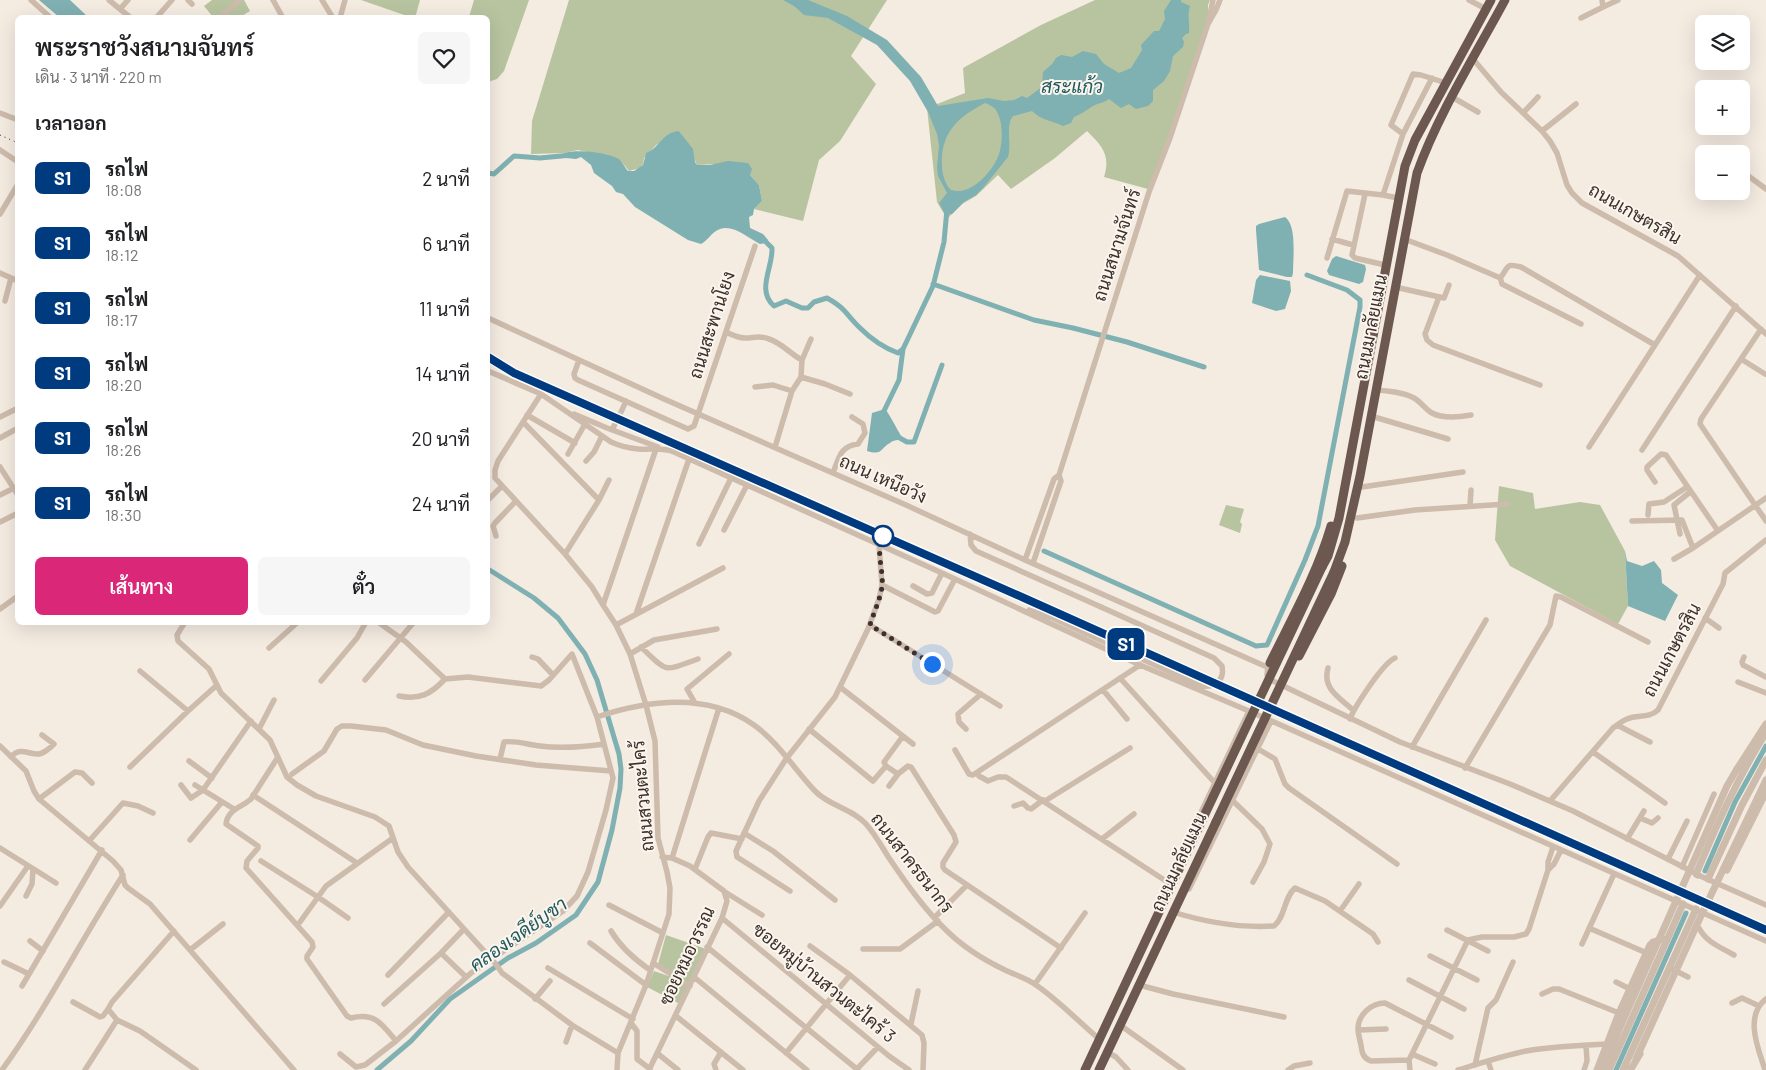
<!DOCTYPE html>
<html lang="th">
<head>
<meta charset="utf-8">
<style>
  body { margin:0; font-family:Barlow,Sarabun,sans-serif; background:#f6f6f6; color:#202124; height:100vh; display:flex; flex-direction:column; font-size:19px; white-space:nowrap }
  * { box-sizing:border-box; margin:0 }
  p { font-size:16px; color:#757577 }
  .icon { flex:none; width:28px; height:28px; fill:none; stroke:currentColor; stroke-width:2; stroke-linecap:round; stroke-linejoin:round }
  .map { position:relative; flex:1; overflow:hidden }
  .sheet { position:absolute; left:15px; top:15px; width:475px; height:610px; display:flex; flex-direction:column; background:#fff; border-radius:8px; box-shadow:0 5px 20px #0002 }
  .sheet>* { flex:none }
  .badge { padding:0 10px; border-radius:8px; font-size:18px; line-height:32px }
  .fabs { position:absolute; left:1695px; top:15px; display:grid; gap:10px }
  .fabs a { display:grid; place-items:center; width:55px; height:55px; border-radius:8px; background:#fff; box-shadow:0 5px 20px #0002; font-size:25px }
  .you { position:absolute; width:25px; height:25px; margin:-12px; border:4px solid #fff; border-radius:50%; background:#1a73e8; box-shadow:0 0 0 8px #1a73e833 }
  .map>.badge { position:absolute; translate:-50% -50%; box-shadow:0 0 0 2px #fff }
  h2 { padding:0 20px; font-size:19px; line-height:45px }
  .round { display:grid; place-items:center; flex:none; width:52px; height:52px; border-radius:8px; background:#f6f6f6 }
  .headline { display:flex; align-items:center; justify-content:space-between; height:85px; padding:0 20px }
  h1 { font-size:24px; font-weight:600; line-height:38px }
  .cta { display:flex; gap:10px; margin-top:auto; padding:10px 20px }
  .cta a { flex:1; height:58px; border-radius:8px; background:#db2777; color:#fff; font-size:20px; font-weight:600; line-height:58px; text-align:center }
  .cta a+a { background:#f6f6f6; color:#202124 }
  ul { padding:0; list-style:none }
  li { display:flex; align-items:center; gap:15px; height:65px; padding:0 20px }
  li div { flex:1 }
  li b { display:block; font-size:19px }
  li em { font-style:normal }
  li .badge { min-width:55px; font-weight:700; text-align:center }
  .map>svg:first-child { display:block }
</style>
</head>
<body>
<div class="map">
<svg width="1766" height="1070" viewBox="0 0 1766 1070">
  <rect width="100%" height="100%" fill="#f4ebe1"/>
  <path fill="#b8c4a0" d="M 212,0 L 244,0 L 250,11 L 240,17 L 213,17 L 204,6 Z
    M 361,0 L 420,0 L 415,18 L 410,17 Z
    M 474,0 L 529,0 L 504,71 L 497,79 L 488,82 L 488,18 L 469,17 Z
    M 569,0 L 887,0 L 851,56 L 876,84 L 840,141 L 819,160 L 803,221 L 754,209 L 762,201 L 759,185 L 750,175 L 718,164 L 697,165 L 687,142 L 679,131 L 656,145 L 644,158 L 643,164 L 640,168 L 629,171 L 620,160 L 578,150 L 564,153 L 531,154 L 532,121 Z
    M 1095,0 L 1210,0 L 1208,5 L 1208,24 L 1170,138 L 1148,189 L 1104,177 C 1111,155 1102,146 1087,131 L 1055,158 L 1011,189 L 998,175 L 976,196 L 962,204 L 947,219 L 937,202 L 927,108 L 965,93 L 963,68 L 1041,25 Z
    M 1499,486 L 1533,493 L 1535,509 L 1580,502 L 1600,505 L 1625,551 L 1628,606 L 1618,624 L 1510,566 L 1495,540 Z
    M 1226,505 L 1244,509 L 1240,522 L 1242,524 L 1240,533 L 1219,525 Z
    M 666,935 L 706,949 L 680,1004 L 647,987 L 654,971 L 686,982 L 658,964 Z"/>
  <path fill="#7fb0b2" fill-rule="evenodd" d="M 39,0 L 70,0 L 88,17 L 59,17 Z
    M 783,0 L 808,0 L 847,16 L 887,40 L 921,77 L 938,106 L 988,98 L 1004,101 L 1014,100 L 1022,96 L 1027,98 L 1042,87 L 1043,72 L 1052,64 L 1056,58 L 1061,55 L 1072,57 L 1083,51 L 1096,54 L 1104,64 L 1119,73 L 1131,68 L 1142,50 L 1141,45 L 1154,31 L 1159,31 L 1165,19 L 1164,11 L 1171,0 L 1181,0 L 1181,2 L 1190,6 C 1187,16 1190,24 1189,33 L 1186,34 L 1182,38 L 1184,42 L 1183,47 L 1173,56 L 1170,71 L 1164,81 L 1153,90 L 1153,101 L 1148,106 L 1136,109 L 1129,104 L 1121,108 L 1109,99 C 1104,103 1098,103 1093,106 C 1086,110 1082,114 1074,117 L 1071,123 L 1063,126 C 1051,120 1042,121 1032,111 L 1013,116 C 1005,126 1012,145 1008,157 L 983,188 L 976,195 L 964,202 L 952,214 L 945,214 L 939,203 L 947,193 L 938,176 L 937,168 L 939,145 L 937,134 L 928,112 L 910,81 L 877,45 L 828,18 L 804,15 L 794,6 ZM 985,103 C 990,105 995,107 997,112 C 1004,124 1003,149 996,161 C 988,176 969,196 951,190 C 945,184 943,176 942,168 C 940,134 956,118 985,103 Z
    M 679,131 L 693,149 L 695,162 L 697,165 L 710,165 L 728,161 L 748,163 L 752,169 L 750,175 L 759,185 L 762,201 L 754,209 L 753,215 L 749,217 L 750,228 L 763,234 L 768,240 L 766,243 L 760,244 C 748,238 730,221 716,231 C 710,235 707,241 701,244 L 688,240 L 635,207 L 623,194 L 616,192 L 612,186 L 594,173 L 591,165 L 581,157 L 576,159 L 566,158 L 564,153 C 577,149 606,152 619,159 C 622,161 625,168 628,171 L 634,171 L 643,165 L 646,153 C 660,148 661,133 679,131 Z
    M 1285,217 C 1297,225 1293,258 1293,273 L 1292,277 L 1287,277 L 1259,270 L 1256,230 L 1256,226 L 1259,224 Z
    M 1336,256 L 1365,265 L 1366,269 L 1363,282 L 1359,284 L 1329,275 L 1327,271 L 1332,259 Z
    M 1260,275 L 1290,281 L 1291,291 L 1285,309 L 1276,311 L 1252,303 L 1256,280 Z
    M 885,409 C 889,413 899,433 903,439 C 898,440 893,440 890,443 C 880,448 883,456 867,451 L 872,413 Z
    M 1625,551 L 1627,561 L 1642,566 L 1654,561 L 1661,570 L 1662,583 L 1678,595 L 1665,621 L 1628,606 Z"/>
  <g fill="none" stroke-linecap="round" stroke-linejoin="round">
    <path stroke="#7fb0b2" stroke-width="5" d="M 488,173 L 494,174 L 514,156 L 540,158 L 572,155
      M 762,238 L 772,248 C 773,268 756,290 774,306 L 786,301 L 802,308 L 808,308 L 814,302 L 827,298 C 844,307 846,314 859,327 C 870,338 884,348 898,353 L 903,349 L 933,286 L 944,242 L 947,209
      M 933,284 L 1034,320 L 1073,328 L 1127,342 L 1204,367
      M 882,415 L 899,380 L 903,349
      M 898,437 L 907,442 L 914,442 L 942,365
      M 1044,551 L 1256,646 L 1267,645 L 1305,560 L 1318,526 L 1360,307 L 1360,300 L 1347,290 L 1307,275
      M 1705,871 L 1735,802 L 1766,746
      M 377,1070 L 411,1041 L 450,999 L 508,958 L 536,943 L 576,915 L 598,882 L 612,830 L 620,788 L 621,769 L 619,754 L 597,680 L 585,654 L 558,618 L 534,598 L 488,569
      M 1616,1070 L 1686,913"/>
    <path stroke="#cfc6bd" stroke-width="5.5" stroke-dasharray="5.5 3" stroke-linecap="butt" d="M 616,422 L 622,410"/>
    <path stroke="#cdbbac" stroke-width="5.5" d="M 31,0 L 51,18
      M 109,0 L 131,18
      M 188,0 L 192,4
      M 273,0 L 283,18
      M 322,0 L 333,18
      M 1213,0 L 1208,24 L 1216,10 L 1220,0
      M 1469,0 L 1486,9
      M 1602,0 L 1603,7 L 1618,0
      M 120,9 L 128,0
      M 156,18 L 172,0
      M 219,18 L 240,0
      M 340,18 L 345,0
      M 1581,18 L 1603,7
      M 1473,59 L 1501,92 L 1542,131 L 1550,141 L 1557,153 L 1567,185 L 1572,193 L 1582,203 L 1678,256 L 1766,334
      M 1452,97 L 1478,112
      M 0,113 L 18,120
      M 1523,113 L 1538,97
      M 1542,131 L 1576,104
      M 1403,134 L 1432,78
      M 0,150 L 18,162
      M 1743,172 L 1766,189
      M 1365,194 L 1352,255 L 1355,258 L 1385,265
      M 1383,195 L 1398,198
      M 0,214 L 18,184
      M 1332,239 L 1353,245
      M 1404,239 L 1447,255 L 1498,277 L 1501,277 C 1509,266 1506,263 1521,267 L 1655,345 L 1589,447
      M 1327,258 L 1347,191 L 1383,195 L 1403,134 L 1391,125 L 1413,74 L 1421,75 L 1446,83
      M 0,273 L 18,281
      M 1500,277 L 1502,284 L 1581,324
      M 1395,287 L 1444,298 L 1449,285
      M 1439,297 L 1425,334 L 1427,340 L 1433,345 L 1540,385
      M 5,301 L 11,278
      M 488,318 L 664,399 L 906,505 L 1025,560 L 1267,667
      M 1761,329 L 1701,419 L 1700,424 L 1766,521
      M 726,332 C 732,335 738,338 745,338 C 754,338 760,335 769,339 C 782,343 790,354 802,360
      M 1655,345 L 1700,275
      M 1741,359 L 1765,374
      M 579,360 L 574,374 L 575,378 L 578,380 L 688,429 L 694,426 L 755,246
      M 488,371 L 541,394 L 611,442 C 620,446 628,448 638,449 C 650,450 663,447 674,452 L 942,573 L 1140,665 L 1249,711 L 1766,941
      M 801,377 L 825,384 L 850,394
      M 755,387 L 773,385 L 792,391
      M 1376,390 C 1388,391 1403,392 1414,398 C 1421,402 1425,409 1432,413 C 1443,419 1460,417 1471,415
      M 541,394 L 498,461 L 495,470 L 495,478 L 565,554 L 592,587 L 603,605 L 616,625 L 630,654 L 646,705 L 655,741 L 658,838 L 667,872 L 670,888 L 669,914 L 646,985 L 618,1053 L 617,1070
      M 622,410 L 626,401
      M 574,414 L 607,428 L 658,447
      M 527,415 L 575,443
      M 1371,416 L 1448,439
      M 0,417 L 18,408
      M 523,422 L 599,500
      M 612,430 L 616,422
      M 0,438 L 18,428
      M 775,447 L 792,391 L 801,377 L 802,360 L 811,339
      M 1642,450 L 1736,306
      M 568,454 L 585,424
      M 586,461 L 594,452 L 602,436
      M 0,467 L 18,495
      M 833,473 C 839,458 840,446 858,444 L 865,433 L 863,424 L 852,417
      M 1059,475 L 1149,192 L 1170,138 L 1208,24
      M 1655,482 L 1647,470 L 1647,467 L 1661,454 L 1666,455 L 1718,531
      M 1362,487 L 1463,472
      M 0,495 L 14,488
      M 488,500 L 502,486
      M 1470,506 L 1471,490
      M 1648,515 L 1649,504 L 1664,502 L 1687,487
      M 1357,518 L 1415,510 L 1507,504
      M 1632,521 L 1682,520 L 1693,548 L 1766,498
      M 0,522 L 18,513
      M 724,530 L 747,485
      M 970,534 L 971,545 L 976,551 L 1101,607
      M 1680,534 L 1674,505 L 1690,492
      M 496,536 L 493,526 L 495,523 L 516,501
      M 699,544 L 731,478
      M 565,554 L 599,500 L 609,480
      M 1674,559 L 1693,548
      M 1025,560 L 1054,479 L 1059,475 L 1061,481 L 1033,563
      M 882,585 L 935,612 L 938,611 L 955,579
      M 913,586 L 927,594 L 932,593 L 942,573
      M 603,605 L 656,449
      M 0,609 L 18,596
      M 1029,610 L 1053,618 L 1087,634
      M 636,614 L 689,459
      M 1705,618 L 1719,628
      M 185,622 L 177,635 L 178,641 L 209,669 L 221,693 L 270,740 L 287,777 L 297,785 L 316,796 L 375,817 L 389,826 L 398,852 L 408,867 L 495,963 L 502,973 L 572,1025 L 618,1053
      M 616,625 L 723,568
      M 870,625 L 1000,706
      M 641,647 C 669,674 663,671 698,659
      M 269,648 L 298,622
      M 630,654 L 654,640 L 717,629
      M 532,657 L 538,659 L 553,675
      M 1744,657 L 1742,662 L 1743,665 L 1766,677
      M 1268,665 L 1267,675 L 1273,681 L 1400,742 L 1510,784 L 1573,811 L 1693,872
      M 1328,668 C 1322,689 1340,698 1353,710
      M 140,671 L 188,711 L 217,685
      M 1120,678 L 1214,782
      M 365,680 L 414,622
      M 321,681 L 357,638 L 366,622
      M 1738,682 L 1766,693
      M 840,687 L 913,744
      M 1103,690 L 1127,719
      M 399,696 C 420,700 431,694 445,679
      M 695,703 L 687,689 L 729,654
      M 597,717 C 648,700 707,692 754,725 C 778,742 795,770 815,791 C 829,806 853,809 866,824 C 875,834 882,847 889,858 C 906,883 924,909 946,930 C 962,946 984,960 1005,970 C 1015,975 1026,978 1036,985 C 1058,1000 1078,1021 1099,1039
      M 1350,719 C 1355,706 1383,663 1395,658
      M 1617,725 L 1650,742
      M 259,729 L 274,700
      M 809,729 L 873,781 L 886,766 L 884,762 L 903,736
      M 966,729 L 959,722 L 958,714 L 981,694
      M 0,746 L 26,771 L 34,791 L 39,799 L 113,861 L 121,870 L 125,885 L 128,888 L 150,904 L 294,1070
      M 1412,747 L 1486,620
      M 1258,749 L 1275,759 L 1285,784 L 1289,788 L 1397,864
      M 955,750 L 969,774 L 973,775 L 1140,665
      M 1593,752 L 1665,803
      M 11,757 C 20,746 29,755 39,754 C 45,753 50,748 54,744 L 42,735
      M 278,757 L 251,799 C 241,808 228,809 226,824 L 258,846 L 258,848 L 247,861 L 246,868 L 312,942 L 313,947 L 307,956 L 307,959 L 347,1016 L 351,1018 C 375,1012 382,1024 396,1041
      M 500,759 L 504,742 C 515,740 529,745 540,746 C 562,749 583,747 604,744
      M 189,761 L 212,778
      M 886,766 L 898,774 L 908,766 L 911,767 L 954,835 L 956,842 L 943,863 L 943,867 L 945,870 L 1061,948
      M 130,767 L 188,711
      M 1465,768 L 1550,625 L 1556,596 L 1561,597 L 1648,642
      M 292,774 L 324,751 L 337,729 L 342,726 L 351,726 L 386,730 L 423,745 L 476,756 L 536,765 L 611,771
      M 979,776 L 988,781 L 998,777 L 1006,777 L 1172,885
      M 181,785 L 191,798 L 203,790 L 251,721
      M 195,785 L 234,809
      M 889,786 L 898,774
      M 253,795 L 357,863
      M 39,799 L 75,772 L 82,773 L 92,783
      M 1045,801 L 1130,748
      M 1233,801 L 1262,829 L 1270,844 L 1264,862 L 1253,882
      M 1550,801 L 1613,728 C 1617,725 1622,721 1627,719 C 1638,714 1648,719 1658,710 L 1723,584 L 1725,573 L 1766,540
      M 1014,806 L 1023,803 L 1028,808 L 1031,809 L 1043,800
      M 1640,818 L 1652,823 L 1658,818
      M 744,833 L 773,851 L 835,900
      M 1102,839 L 1134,814
      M 1627,839 L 1644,811
      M 190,840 L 222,802
      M 89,841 L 123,803 L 138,806 L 153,813
      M 0,848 L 56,883
      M 672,858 L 719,708
      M 1668,859 L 1687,821
      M 261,861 L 318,897 L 348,918
      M 1682,867 L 1714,794
      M 695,869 L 708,837 L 711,833 L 742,839
      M 1548,870 L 1554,864 L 1561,850
      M 1698,875 L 1766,905
      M 1168,882 L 1249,711
      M 1189,889 L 1271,721
      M 790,891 L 737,857 L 736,851 L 759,801 L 786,759 L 835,697 L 868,629 L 879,599 L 882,585 L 879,545
      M 725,892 L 762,915
      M 26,896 L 32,884 L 33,869
      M 609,905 L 663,933
      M 0,906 L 28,866
      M 1340,911 L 1359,884
      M 1173,912 C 1205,922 1241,928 1274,926 C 1285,918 1284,897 1295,888 L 1325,901 L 1373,934 L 1378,942
      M 935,917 L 967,885
      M 722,918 L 889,1056 L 909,1070
      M 300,922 L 326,886 L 393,838
      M 1589,928 L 1649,954
      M 1699,928 C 1706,942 1720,947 1734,955
      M 1447,930 L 1488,951
      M 174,931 L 112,1002 L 108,1009 L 117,1020 L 140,1031 L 196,1070
      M 611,931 C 621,948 634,959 650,970
      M 30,941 L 43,951
      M 590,943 L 646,985
      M 1582,944 L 1614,874
      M 810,946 L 850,975 L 922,1035 L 924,1043 L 923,1070
      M 707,947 L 858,1070
      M 863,949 L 900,949 L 938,921
      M 190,950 L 223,924
      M 441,953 L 466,977
      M 1430,956 L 1477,980
      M 4,962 L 29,974
      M 653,963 L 690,986
      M 548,968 L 633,1019
      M 1672,969 L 1688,977
      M 388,975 L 449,912
      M 694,977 L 807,1070
      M 1409,980 L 1464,1009
      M 1616,982 L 1630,989
      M 1035,984 L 1085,913
      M 1139,985 L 1173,994 L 1284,1017
      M 22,986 L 102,850
      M 1542,994 L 1553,989 L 1559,989 L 1619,1013
      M 535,999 L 550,981
      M 73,1002 L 100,1017 L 103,1016 L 108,1009
      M 1732,1003 L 1742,998 L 1759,1006
      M 384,1004 L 441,953 L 464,929
      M 676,1016 L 743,1070
      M 631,1023 L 637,1031 L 637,1059 L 650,1069
      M 911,1024 L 918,991
      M 1120,1025 L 1183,1070
      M 1358,1030 L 1386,1029
      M 566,1042 L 572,1025
      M 1107,1052 L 1116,1057 L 1128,1070
      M 657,1053 L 678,1070
      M 786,1053 L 850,975
      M 340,1054 L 356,1067 L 365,1065 L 396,1041 L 471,973 L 563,911 L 577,896 L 588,872 L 606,810 L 613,778 L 597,717 L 572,654 L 549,680 L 541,686 L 468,677 L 445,679 L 406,642 L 378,622
      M 1412,1054 L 1435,1064
      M 1409,1060 L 1371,1061 C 1363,1058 1362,1053 1361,1045 C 1360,1040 1358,1034 1358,1029 C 1358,1015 1371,1003 1385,1003 L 1451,1037
      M 1488,1061 L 1491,1070
      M 1475,1065 L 1488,1008 L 1496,1000 L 1513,962
      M 2,1070 C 47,1008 81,940 123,875
      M 85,1070 L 117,1020
      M 649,1070 L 722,918 L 727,901 L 724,891 L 690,866 L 672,858 L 662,857
      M 716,1070 L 714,1064 L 721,1052
      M 856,1070 L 878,1047
      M 1288,1070 L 1294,1066 L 1310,1063
      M 1410,1070 L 1409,1060 L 1468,940 L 1482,937 L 1514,937 L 1526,934 L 1529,929 L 1548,870 L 1548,862 L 1553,847
      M 1458,1070 C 1481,1063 1503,1056 1526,1051 C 1554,1046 1582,1045 1611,1044
      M 1584,1070 L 1587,1061 L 1586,1045
      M 1765,1070 C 1758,1048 1744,1016 1766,999"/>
    <path stroke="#cdbbac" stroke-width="7" d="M 1737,769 L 1766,724
      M 1727,870 L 1766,792
      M 1698,875 L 1696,874 L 1697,872 C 1717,824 1738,777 1766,733
      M 1708,879 L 1742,805 L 1766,760
      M 1631,1069 L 1640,1054
      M 1597,1070 L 1619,1013 L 1650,945 L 1653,942 L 1663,939
      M 1602,1070 L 1621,1025
      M 1609,1070 L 1683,904
      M 1623,1070 L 1696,909"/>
    <path stroke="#6c584f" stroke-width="9" d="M 1322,567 L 1328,556 L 1339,518 L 1405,166 L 1415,140 L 1491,0
      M 1334,572 L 1345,542 L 1360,476 L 1417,173 C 1439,112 1475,56 1505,0
      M 1299,656 L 1331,594 L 1342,566
      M 1270,663 C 1292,618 1317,574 1331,526
      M 1085,1070 L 1204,816
      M 1099,1070 L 1216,822"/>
    <path stroke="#3b302b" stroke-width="1" stroke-dasharray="1 4" stroke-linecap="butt" d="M 0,135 L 18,143
      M 488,357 L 514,373 L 1766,930"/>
    <path stroke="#cdbbac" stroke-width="5.5" d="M 1087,634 L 1201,686 C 1215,688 1225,680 1222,666 L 1214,658 L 1101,607"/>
    <path stroke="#cdbbac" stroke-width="7" d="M 1621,1025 L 1727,786 L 1737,769
      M 1636,1059 L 1699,920 L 1766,780"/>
    <path stroke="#6c584f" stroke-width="9" d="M 1204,816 L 1322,567
      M 1216,822 L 1334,572"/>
  </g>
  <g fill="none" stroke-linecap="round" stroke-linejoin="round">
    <g stroke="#fff" stroke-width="11">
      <path id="line" d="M 488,357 L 514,373 L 1024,598 L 1766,930"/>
    </g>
    <use href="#line" stroke="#003b80" stroke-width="8"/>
    <path stroke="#3b302b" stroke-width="5" stroke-dasharray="0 9" d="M 883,536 C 875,551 884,570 882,587 C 880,600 874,612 870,625 L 932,664"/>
  </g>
  <circle fill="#fff" stroke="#003b80" stroke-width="2.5" cx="883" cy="536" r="10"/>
  <g text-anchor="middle" stroke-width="4" stroke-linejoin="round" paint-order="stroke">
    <g font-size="18" fill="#3b302b" stroke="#fbf5ee">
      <text transform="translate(1635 214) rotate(30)" y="6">ถนนเกษตรสิน</text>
      <text transform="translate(1117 245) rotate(-72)" y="6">ถนนสนามจันทร์</text>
      <text transform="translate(712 325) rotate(-72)" y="6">ถนนสะพานโยง</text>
      <text transform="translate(1371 327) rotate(-79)" y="6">ถนนมาลัยแมน</text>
      <text transform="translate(883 479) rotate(24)" y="6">ถนน เหนือวัง</text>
      <text transform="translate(1672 650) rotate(-62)" y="6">ถนนเกษตรสิน</text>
      <text transform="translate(643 796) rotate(-95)" y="6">ถนนสวนตะไคร้</text>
      <text transform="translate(1179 862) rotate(-65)" y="6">ถนนมาลัยแมน</text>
      <text transform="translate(912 863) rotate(52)" y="6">ถนนสาครธนากร</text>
      <text transform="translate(687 956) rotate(-65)" y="6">ซอยหมอวรรณ</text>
      <text transform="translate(824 983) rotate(39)" y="6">ซอยหมู่บ้านสวนตะไคร้ 3</text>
    </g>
    <g font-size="19" font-style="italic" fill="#1f5a5e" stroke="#fbf5ee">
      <text x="1072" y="93">สระแก้ว</text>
      <text transform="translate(518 934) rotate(-35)" y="7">คลองเจดีย์บูชา</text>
    </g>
  </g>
</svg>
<div class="fabs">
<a><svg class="icon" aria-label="layers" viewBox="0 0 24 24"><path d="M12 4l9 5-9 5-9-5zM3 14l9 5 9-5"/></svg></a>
<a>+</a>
<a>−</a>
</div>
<div class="you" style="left:932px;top:664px"></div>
<b class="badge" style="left:1126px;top:644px;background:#003b80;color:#fff">S1</b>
<section class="sheet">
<div class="headline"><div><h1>พระราชวังสนามจันทร์</h1><p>เดิน · 3 นาที · 220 m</p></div><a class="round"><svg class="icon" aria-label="heart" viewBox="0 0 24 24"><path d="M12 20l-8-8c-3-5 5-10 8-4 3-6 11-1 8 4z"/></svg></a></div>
<h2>เวลาออก</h2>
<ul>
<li><span class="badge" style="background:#003b80;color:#fff">S1</span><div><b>รถไฟ</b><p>18:08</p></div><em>2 นาที</em></li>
<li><span class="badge" style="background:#003b80;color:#fff">S1</span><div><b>รถไฟ</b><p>18:12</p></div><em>6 นาที</em></li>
<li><span class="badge" style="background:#003b80;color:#fff">S1</span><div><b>รถไฟ</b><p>18:17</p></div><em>11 นาที</em></li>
<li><span class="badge" style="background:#003b80;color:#fff">S1</span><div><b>รถไฟ</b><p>18:20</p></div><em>14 นาที</em></li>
<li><span class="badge" style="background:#003b80;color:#fff">S1</span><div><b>รถไฟ</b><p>18:26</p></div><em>20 นาที</em></li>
<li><span class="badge" style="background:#003b80;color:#fff">S1</span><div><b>รถไฟ</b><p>18:30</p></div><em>24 นาที</em></li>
</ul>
<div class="cta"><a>เส้นทาง</a><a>ตั๋ว</a></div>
</section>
</div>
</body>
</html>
